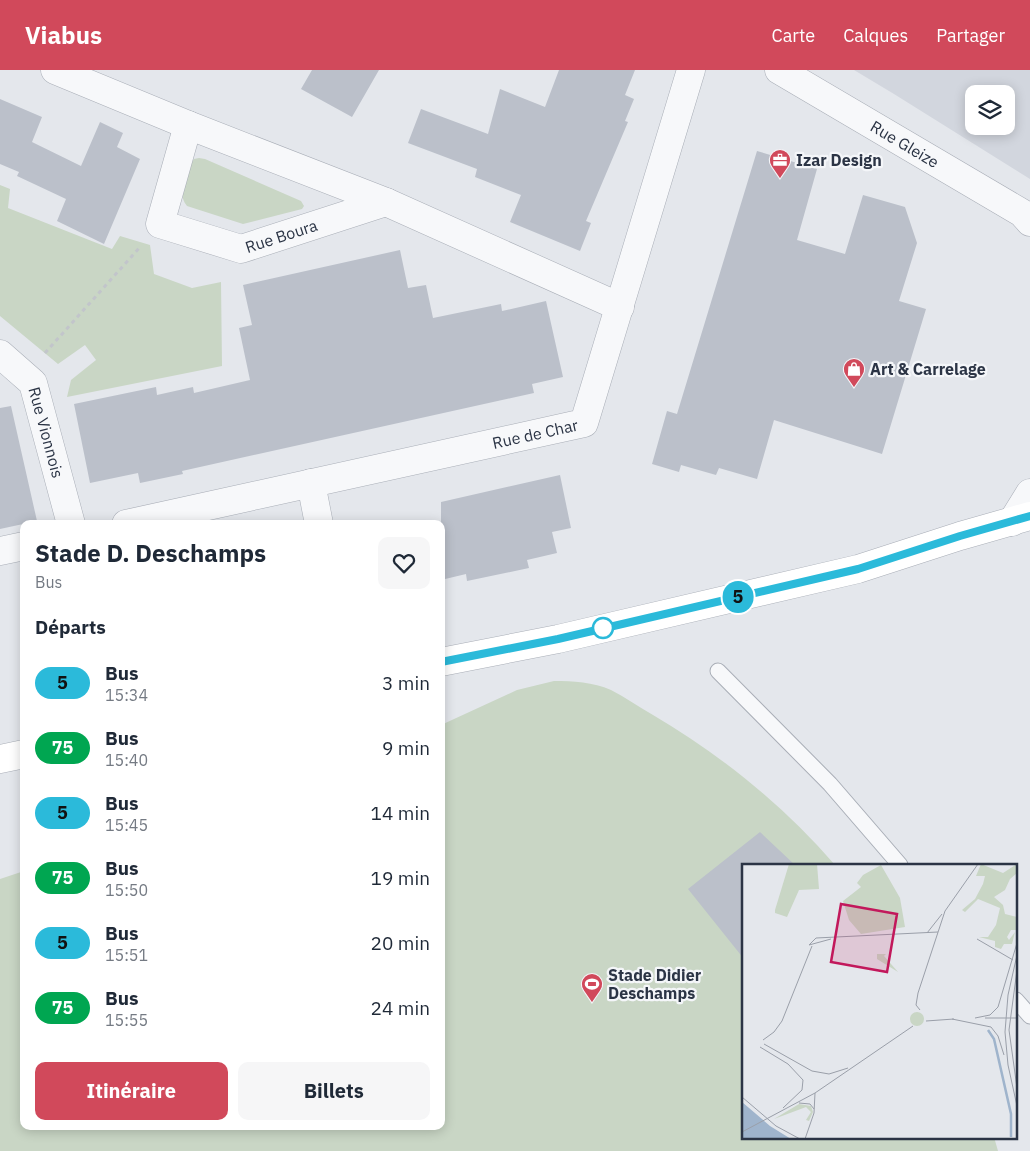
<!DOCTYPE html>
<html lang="fr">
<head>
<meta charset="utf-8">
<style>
  body { margin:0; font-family:"IBM Plex Sans",sans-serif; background:#f6f6f7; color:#1f2937; height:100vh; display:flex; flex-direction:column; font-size:19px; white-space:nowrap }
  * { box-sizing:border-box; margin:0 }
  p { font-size:16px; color:#747a83 }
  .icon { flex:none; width:28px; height:28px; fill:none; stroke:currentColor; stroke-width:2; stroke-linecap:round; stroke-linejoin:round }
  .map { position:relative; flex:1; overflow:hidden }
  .details { position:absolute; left:20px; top:450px; width:425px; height:610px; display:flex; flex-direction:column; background:#fff; border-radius:10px; box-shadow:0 2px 12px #0003 }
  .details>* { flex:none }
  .badge { padding:0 10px; border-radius:16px; font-size:18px; line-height:32px }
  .controls { position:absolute; left:965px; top:15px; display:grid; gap:10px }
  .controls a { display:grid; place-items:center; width:50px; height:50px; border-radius:10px; background:#fff; box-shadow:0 2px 12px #0003; font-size:25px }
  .map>.badge { position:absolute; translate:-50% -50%; box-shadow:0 0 0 2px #fff }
  h2 { padding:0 15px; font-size:19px; line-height:45px }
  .round { display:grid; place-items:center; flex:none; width:52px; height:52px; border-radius:10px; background:#f6f6f7 }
  .summary { display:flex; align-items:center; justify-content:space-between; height:85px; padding:0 15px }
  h1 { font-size:24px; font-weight:700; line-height:38px }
  .button { display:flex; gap:10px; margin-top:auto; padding:10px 15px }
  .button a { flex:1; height:58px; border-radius:10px; background:#d1495b; color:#fff; font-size:20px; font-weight:700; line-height:58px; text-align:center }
  .button a+a { background:#f6f6f7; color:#1f2937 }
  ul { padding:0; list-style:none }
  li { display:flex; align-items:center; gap:15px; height:65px; padding:0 15px }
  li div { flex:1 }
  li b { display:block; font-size:19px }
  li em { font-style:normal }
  li .badge { min-width:55px; font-weight:700; text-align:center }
  header { display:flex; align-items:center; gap:30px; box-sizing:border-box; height:70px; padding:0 25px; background:#d1495b; color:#fff }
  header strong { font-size:24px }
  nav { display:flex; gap:28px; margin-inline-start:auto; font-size:18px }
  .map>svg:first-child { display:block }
</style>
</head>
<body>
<header>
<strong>Viabus</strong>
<nav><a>Carte</a><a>Calques</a><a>Partager</a></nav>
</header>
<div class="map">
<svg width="1030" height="1081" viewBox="0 0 1030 1081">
  <rect width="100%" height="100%" fill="#e4e7ec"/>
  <path fill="#d2d6de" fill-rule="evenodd" d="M 854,0 L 1030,0 L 1030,109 L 894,24 ZM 974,24 L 1006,24 L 1006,56 L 974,56 Z"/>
  <path fill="#c9d6c5" d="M 199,88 L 205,89 L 301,131 L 304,136 L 302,139 L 243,154 L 187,136 C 176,123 186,108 191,93 L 194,89 Z
    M 0,115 L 10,119 L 8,138 L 112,179 L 120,166 L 150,175 L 154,204 L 192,218 L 221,212 L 222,296 L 67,327 L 71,310 L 96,290 L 85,275 L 58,294 L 0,246 Z
    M 554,611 C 573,611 593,612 611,620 C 625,627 639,637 653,645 C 721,685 783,735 835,795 L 744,795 L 744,1067 L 994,1067 L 998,1081 L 0,1081 L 0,809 L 24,801 L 24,1056 L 441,1056 L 441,655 L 517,620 Z"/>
  <path fill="#bbc0ca" d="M 312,0 L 379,0 L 352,47 L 301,19 Z
    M 559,0 L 635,0 L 625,25 L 634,29 L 625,51 L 628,52 L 586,151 L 591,153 L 580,181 L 510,152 L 521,125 L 475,107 L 477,99 L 408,73 L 421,39 L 488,64 L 500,19 L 545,37 Z
    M 0,29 L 42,47 L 32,72 L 81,96 L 100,52 L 123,63 L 117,77 L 140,89 L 104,174 L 57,151 L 66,129 L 17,106 L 19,102 L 0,94 Z
    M 757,81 L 817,99 L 797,170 L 845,184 L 863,125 L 905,137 L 917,173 L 899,231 L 926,239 L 882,384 L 774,350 L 757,409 L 719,398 L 716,405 L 681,395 L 679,402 L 652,394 L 667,341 L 677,344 Z
    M 400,180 L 408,218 L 426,215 L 433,248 L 501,234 L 502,241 L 546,231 L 563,307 L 532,314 L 534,323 L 182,401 L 183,404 L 140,413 L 138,403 L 90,413 L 74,334 L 156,317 L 157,325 L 193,317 L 194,323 L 250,310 L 239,258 L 252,255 L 243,215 Z
    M 11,336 L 37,451 L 0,459 L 0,338 Z
    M 560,405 L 571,458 L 552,462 L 557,483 L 527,490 L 529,498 L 467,511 L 466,504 L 441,510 L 441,432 Z
    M 760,762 L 795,795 L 744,795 L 744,889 L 688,819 Z"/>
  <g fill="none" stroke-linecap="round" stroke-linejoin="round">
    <g stroke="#a9aeb7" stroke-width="17">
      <path id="service" d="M 718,601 L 830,714 L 900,795
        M 1016,930 L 1030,946"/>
    </g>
    <g stroke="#a9aeb7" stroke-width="29">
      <g id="minor">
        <path d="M 55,0 L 188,55 L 386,132 L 620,237"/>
        <path id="s1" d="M 779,0 L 1022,143 L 1030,152"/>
        <path id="s2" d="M 188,55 L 160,154 L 241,179 L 386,132"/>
        <path id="s3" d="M 0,284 L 33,313 L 71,454"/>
        <path d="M 311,413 L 319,454"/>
        <path d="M 1012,452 L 1030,423"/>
        <path id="s4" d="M 126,454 L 584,353 L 691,0"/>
        <path d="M 0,481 L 24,476"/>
      </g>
    </g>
    <g stroke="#a9aeb7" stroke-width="29">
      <path id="secondary" d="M 441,592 L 558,569 L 858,499 L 960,466 L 1030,446
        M 0,689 L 24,684"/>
    </g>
    <path stroke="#c2c5cb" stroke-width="3" stroke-dasharray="4 4" stroke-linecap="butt" d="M 45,283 L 141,176"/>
    <use href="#service" stroke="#f7f8fa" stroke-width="15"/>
    <use href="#minor" stroke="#f7f8fa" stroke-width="28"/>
    <use href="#secondary" stroke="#fff" stroke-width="28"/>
  </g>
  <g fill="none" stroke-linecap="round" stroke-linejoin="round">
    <g stroke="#fff" stroke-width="11">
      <path id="line" d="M 441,592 L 558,569 L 858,499 L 960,466 L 1030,446"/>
    </g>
    <use href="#line" stroke="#2bbada" stroke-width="8"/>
  </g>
  <defs>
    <g id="office-pin" transform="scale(1.125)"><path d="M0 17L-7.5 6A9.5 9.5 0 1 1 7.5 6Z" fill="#d1495b" stroke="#f4f6f9"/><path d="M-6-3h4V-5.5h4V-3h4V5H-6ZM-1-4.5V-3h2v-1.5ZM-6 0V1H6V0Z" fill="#fff"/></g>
    <g id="shop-pin" transform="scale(1.125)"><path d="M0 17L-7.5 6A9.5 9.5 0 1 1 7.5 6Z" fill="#d1495b" stroke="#f4f6f9"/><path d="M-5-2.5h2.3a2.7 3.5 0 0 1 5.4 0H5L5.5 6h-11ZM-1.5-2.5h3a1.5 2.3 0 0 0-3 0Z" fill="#fff"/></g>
    <g id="stadium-pin" transform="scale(1.125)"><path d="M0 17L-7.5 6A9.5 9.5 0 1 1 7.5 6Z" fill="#d1495b" stroke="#f4f6f9"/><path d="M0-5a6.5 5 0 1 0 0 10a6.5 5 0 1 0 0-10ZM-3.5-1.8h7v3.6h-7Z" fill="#fff"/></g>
  </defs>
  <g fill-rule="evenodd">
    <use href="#office-pin" x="780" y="90"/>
    <use href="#shop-pin" x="854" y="299"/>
    <use href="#stadium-pin" x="592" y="914"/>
  </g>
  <circle fill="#fff" stroke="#2bbada" stroke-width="2.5" cx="603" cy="558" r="10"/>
  <g text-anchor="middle" stroke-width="4.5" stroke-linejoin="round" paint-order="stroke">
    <g font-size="16" fill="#2b3445" stroke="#f4f6f9">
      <text dy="6" stroke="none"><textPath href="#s1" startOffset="146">Rue Gleize</textPath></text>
      <text dy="6" stroke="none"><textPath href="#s2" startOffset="230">Rue Boura</textPath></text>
      <text dy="6" stroke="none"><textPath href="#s3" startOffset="95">Rue Vionnois</textPath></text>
      <text dy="6" stroke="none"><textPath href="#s4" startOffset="419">Rue de Char</textPath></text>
    </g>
    <g font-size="16" font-weight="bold" fill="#2b3445" stroke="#f4f6f9" text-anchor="start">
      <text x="796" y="96">Izar Design</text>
      <text x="870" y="305">Art &amp; Carrelage</text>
      <text x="608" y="911">Stade Didier<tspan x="608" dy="18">Deschamps</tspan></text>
    </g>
  </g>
  <g transform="translate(742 794)">
    <rect width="275" height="275" fill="#e4e7ec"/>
    <path d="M 47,0 L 75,0 L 77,25 L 57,26 L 45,53 L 33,49 L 33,46 ZM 239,0 L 261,9 L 275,0 L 275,9 L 268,15 L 263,26 L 252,33 L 261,41 L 263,50 L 275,53 L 274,66 L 269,66 L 265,73 L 267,76 L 273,68 L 270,80 L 262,80 L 259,85 L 253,83 L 253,77 L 237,73 L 246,73 L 254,61 L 258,44 L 236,35 L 223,48 L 220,46 L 233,35 L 241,20 L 243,12 L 234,12 ZM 139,1 L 158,34 L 163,63 L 119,70 L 107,56 L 101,37 L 119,23 L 115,19 L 121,11 ZM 135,90 L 144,90 L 142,92 L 156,108 L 135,95 ZM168 155a7 7 0 1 1 14 0a7 7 0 1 1-14 0ZM 57,240 L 69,242 L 71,248 L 67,257 L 64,256 L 69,248 L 64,243 L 32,255 Z" fill="#c9d6c5"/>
    <path d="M 0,238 L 28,262 L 49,275 L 0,275 Z" fill="#9fb4cc"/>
    <path fill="none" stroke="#9fb4cc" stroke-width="2.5" d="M 246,166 L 252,175 L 269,250 L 269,273"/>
    <path fill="none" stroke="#9a9fa9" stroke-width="1" d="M 185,69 L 200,50M 89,75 L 67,81 L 74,74 L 196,68M 235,75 L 271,96M 275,91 L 266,131 L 263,168 L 266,201 L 275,242M 275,106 L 267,166 L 275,224M 178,146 L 174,141 L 176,129 L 203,47 L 236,0M 233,154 L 248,151 L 256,143 L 275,79M 243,154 L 275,154M 210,155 L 249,163 L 256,172 L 262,191M 184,157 L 212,155M 21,176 L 32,168 L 40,157 L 70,82M 22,180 L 70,207 L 87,210 L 106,204M 18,183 L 46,200 L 61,216 L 60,226 L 41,244M 0,233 L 34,262 L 58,275M 57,239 L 68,240 L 72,245M 0,268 L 73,229 L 171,162M 63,275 L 72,249 L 73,229"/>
    <path fill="#c2185b" fill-opacity="0.15" stroke="#c2185b" stroke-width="2.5" d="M 99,40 L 155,50 L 145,108 L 89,98 Z"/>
    <rect width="275" height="275" fill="none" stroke="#2b3445" stroke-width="2.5"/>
  </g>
</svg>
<div class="controls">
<a><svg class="icon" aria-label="layers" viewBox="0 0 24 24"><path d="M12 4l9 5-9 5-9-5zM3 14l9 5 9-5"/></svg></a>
</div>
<b class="badge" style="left:738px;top:527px;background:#2bbada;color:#111">5</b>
<section class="details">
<div class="summary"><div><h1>Stade D. Deschamps</h1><p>Bus</p></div><a class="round"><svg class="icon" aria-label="heart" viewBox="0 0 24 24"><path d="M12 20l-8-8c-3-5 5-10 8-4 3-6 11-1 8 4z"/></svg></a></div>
<h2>Départs</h2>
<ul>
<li><span class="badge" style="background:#2bbada;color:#111">5</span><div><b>Bus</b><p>15:34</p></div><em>3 min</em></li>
<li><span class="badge" style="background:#00a651;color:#fff">75</span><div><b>Bus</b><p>15:40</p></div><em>9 min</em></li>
<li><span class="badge" style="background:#2bbada;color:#111">5</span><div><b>Bus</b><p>15:45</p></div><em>14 min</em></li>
<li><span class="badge" style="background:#00a651;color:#fff">75</span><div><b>Bus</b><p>15:50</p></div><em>19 min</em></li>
<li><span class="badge" style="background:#2bbada;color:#111">5</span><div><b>Bus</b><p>15:51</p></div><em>20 min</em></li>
<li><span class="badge" style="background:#00a651;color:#fff">75</span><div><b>Bus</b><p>15:55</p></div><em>24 min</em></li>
</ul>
<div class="button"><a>Itinéraire</a><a>Billets</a></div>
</section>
</div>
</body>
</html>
